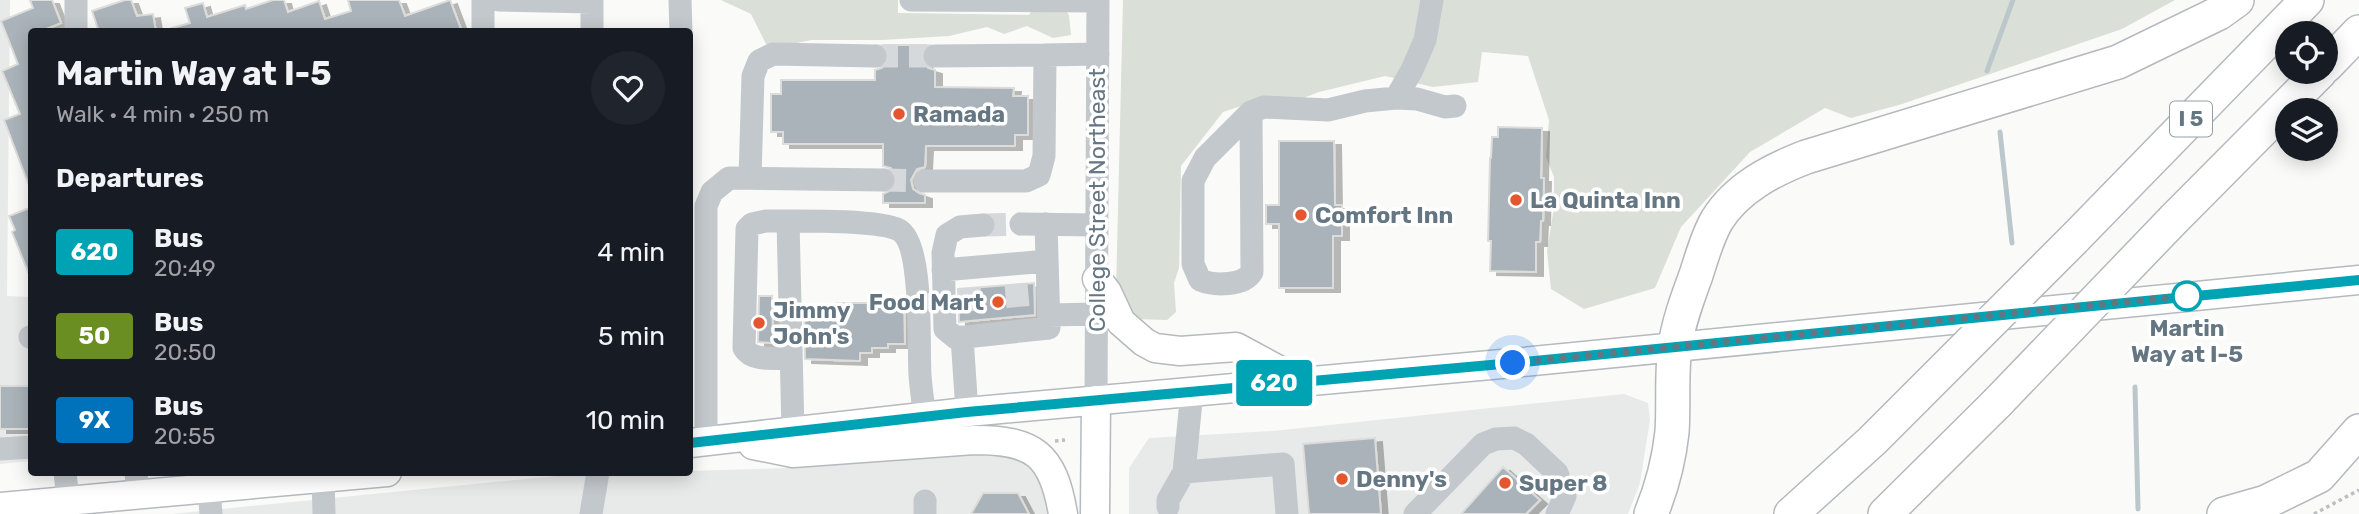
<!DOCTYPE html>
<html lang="en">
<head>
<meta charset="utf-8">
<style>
  body { margin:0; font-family:Rubik,sans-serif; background:#20242c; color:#f1f3f6; height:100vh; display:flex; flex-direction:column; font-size:26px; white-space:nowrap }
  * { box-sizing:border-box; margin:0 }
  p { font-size:23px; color:#9ea1a6 }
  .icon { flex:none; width:38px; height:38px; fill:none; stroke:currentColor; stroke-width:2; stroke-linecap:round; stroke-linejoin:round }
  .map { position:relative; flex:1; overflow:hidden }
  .panel { position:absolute; left:28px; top:28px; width:665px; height:448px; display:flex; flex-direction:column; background:#171b24; border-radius:7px; box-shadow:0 4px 18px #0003 }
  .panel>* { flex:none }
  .badge { padding:0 14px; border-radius:5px; font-size:24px; line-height:46px }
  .tools { position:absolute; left:2275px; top:21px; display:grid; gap:14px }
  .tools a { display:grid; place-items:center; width:63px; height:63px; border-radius:50%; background:#171b24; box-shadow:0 4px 18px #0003; font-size:35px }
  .you { position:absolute; width:35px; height:35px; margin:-18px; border:5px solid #fff; border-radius:50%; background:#1a73e8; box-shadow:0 0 0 10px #1a73e833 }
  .map>.badge { position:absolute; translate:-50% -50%; box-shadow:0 0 0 4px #fff }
  h2 { padding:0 28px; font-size:26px; line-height:63px }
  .round { display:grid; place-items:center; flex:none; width:74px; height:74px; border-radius:37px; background:#20242c }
  .head { display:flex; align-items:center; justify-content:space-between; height:119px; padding:0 28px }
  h1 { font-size:33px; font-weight:700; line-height:52px }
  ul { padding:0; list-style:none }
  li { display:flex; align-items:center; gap:21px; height:84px; padding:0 28px }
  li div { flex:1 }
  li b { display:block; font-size:26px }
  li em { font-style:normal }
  li .badge { min-width:77px; font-weight:700; text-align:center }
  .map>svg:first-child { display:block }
</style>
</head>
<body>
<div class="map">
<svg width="2359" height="514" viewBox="0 0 2359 514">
  <defs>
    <filter id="shadow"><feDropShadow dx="7" dy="4" stdDeviation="0" flood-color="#0004"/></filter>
  </defs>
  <rect width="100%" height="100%" fill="#fafaf8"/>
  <path fill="#e8e9e9" d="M 0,0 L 10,0 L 7,296 L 31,297 L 32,461 L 0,464 Z
    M 1624,394 L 1648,403 L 1650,420 L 1640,483 L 1628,514 L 1129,514 L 1129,468 L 1149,438 L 1273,431 Z
    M 1017,451 L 1043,476 L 1052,514 L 171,514 L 586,473 L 690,472 L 690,471 L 788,468 Z"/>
  <path fill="#dadfd7" d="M 721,0 L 898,0 L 898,13 L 1029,15 L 1037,1 L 1058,1 L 1069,15 L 1071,35 L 1053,38 L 1027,26 L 1004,34 L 987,27 L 949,36 L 882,40 L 811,40 L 782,46 L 766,44 L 751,14 Z
    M 1123,0 L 2175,0 L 2122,29 L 1902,104 L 1851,118 L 1825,108 L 1750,152 L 1681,227 L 1655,288 L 1584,309 L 1551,289 L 1547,251 L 1554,207 L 1554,177 L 1546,157 L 1549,120 L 1528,56 L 1482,52 L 1478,82 L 1433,87 L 1385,76 L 1319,92 L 1298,100 L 1256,101 L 1223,112 L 1181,166 L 1179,268 L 1174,283 L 1176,312 L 1167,320 L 1132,319 L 1116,292 Z"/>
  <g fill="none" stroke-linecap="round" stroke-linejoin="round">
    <path stroke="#bbc7cb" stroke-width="5" d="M 1987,71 L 2013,0
      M 2000,132 L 2012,243
      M 2135,387 L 2138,509"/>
  </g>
  <path fill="#aab3b9" stroke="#dcdcda" stroke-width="2" filter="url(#shadow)" d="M 30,0 L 52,0 L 61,23 L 39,32 L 32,32 L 30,188 L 4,120 L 20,114 L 2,71 L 18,64 L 1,21 L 33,8 Z
    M 125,0 L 131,0 L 137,16 L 153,14 L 156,32 L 99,32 L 92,11 Z
    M 273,0 L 284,0 L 288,12 L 319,1 L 325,19 L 351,11 L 348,0 L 399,0 L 405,16 L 450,0 L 462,32 L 172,32 L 172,28 L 190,23 L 185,8 L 203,3 L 207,17 L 245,5 L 246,9 Z
    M 884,45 L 926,45 L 921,57 L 928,68 L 935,70 L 935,87 L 1014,88 L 1013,96 L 1028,96 L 1028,135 L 1015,135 L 1015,146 L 926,146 L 925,167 L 917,169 L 911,180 L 913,189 L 919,193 L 925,195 L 925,203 L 883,203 L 883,194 L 895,188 L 897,179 L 891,168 L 883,166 L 883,144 L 783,144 L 783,132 L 771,132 L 771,94 L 781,94 L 781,80 L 875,80 L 875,70 L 882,68 L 889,57 Z
    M 1498,127 L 1542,128 L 1541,178 L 1544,178 L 1543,221 L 1541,221 L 1540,242 L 1536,242 L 1536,272 L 1490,271 L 1491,241 L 1488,241 L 1490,158 L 1491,158 L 1492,137 L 1498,137 Z
    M 1279,141 L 1334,141 L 1335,205 L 1342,205 L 1342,236 L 1333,236 L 1333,288 L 1279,288 L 1279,224 L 1266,224 L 1266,205 L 1279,205 Z
    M 32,207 L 32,279 L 31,279 L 12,232 L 15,230 L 9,216 Z
    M 1034,283 L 1035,315 L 959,322 L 958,289 Z
    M 759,296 L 772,296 L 773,343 L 758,342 Z
    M 837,303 L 904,303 L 905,344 L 888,344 L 888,348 L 872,348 L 872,353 L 860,353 L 860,361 L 805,359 L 804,305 L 837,305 Z
    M 0,386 L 32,386 L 32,429 L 0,429 Z
    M 1375,438 L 1381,514 L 1309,514 L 1303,444 Z
    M 1503,467 L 1540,500 L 1526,514 L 1461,514 Z
    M 983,493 L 1018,493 L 1029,514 L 971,514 Z"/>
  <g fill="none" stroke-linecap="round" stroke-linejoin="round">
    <path stroke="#d5d9db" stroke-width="23" stroke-dasharray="23 11" stroke-linecap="butt" d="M 875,56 L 935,56
      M 883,180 L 925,181
      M 983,225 L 1021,224
      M 1016,284 L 1019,318
      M 969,288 L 971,322"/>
    <g stroke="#b5babe" stroke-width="31">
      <path id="major" d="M 1097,279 L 1107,292 L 1121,322 L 1144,342 L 1155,348 L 1180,351 L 1236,347 L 1299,381
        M 690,443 L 967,412 L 1513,363 L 2359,280
        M 753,445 L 793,453 L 974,440 C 1034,440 1053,454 1063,514
        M 0,507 L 387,472
        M 1095,514 L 1096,400"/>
    </g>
    <g stroke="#b4b9bd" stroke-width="36">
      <path id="highway" d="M 2326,66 L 2359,32
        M 2174,219 L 2320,72
        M 2074,239 L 2307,0
        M 1651,514 C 1662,487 1669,460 1672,432 C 1674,404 1671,375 1675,347 C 1678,323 1688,297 1696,275 C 1702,257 1707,237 1717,220 C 1737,188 1772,170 1806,157 L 2118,62 L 2219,13 L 2237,0
        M 1791,514 L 1872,441 L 1915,398
        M 1885,514 L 1997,403
        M 2224,514 L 2266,502 L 2319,476 L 2359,431"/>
    </g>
    <path stroke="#bbbfc2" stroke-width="3.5" stroke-dasharray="3.5 3.5" stroke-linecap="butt" d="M 1055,441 L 1065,440
      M 2314,514 L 2359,490"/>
    <path stroke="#c3c8cc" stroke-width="23" d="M 499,0 L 592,2
      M 592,0 L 592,32
      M 680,0 L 681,32
      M 911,0 L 1098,1
      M 76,32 L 76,0
      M 483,32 L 483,0
      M 935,56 L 1045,55
      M 1396,98 L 1412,70 L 1425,40 L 1432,0
      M 1251,112 L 1252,272 C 1244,286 1214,286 1200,280 L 1193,264 L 1193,181 L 1205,158 L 1251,112 L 1264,107 L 1328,110 L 1365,101 L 1396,98 L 1417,99 L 1445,107 L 1455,106
      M 750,178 L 753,76 L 759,61 L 773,54 L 875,56
      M 925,181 L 1026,181 L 1039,175 L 1044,156 L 1045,55 L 1098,54
      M 788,221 L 793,432
      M 1021,224 L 1097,225
      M 983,225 L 960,227 L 947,235 L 943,253 L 945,329 L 956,338 L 1049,328 L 1046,224
      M 943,270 L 1047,261
      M 1049,315 L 1097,314
      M 30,337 L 32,337
      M 962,337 L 967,412
      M 791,358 C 776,358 752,362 744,348 L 747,229 L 752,224 L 766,221 C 794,221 879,219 899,230 C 924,244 918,347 920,375 C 921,389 923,403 925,418
      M 1096,400 L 1098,0
      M 706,442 L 706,206 L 712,192 L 729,178 L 883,180
      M 0,449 L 32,447
      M 65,472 L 68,501
      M 136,472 L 138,495
      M 1184,472 L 1283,464 L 1287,514
      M 323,478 L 324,514
      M 209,489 L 211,514
      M 925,501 L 925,514
      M 1168,507 L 1168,500 L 1184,472 L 1192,391
      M 591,514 L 598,472
      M 1415,514 L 1483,444 L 1496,439 L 1514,438 L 1526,444 L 1557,473 L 1565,496 L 1557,514"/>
    <use href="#major" stroke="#fff" stroke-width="28"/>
    <use href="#highway" stroke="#fff" stroke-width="33"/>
    <g stroke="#b4b9bd" stroke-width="36" stroke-linecap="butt">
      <path id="highway-bridge" d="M 1915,398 L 2074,239
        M 1997,403 L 2174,219"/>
    </g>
    <use href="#highway-bridge" stroke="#fff" stroke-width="33"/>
  </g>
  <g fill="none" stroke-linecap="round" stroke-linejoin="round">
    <g stroke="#fff" stroke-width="16">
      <path id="line" d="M 690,443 L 967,412 L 1513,363 L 2359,280"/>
    </g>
    <use href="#line" stroke="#00a3b4" stroke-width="10"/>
    <path stroke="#657683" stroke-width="7" stroke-dasharray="0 12.6" d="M 1513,363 L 2196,295 L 2187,296"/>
  </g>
  <g fill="#e4572e" stroke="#fff" stroke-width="2.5">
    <circle cx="899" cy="114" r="7"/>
    <circle cx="1516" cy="200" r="7"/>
    <circle cx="1301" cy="215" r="7"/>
    <circle cx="998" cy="302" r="7"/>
    <circle cx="759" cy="323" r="7"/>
    <circle cx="1342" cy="479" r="7"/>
    <circle cx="1505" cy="483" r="7"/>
  </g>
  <circle fill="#fff" stroke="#00a3b4" stroke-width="3.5" cx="2187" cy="296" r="14"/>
  <g text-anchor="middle" stroke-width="7" stroke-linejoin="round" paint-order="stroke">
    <rect fill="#fff" stroke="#939fa8" stroke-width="2" x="2170" y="101.5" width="42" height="35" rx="5"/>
    <g font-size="21" font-weight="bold" fill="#657683">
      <text x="2191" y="126">I 5</text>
    </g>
    <g font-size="23" font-weight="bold" fill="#657683" stroke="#fff" text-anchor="start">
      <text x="913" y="122">Ramada</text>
      <text x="1530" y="208">La Quinta Inn</text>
      <text x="1315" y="223">Comfort Inn</text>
      <text x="984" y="310" text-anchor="end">Food Mart</text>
      <text x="773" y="318">Jimmy<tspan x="773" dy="26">John's</tspan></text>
      <text x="1356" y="487">Denny's</text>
      <text x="1519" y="491">Super 8</text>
    </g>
    <g font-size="23" fill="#657683" stroke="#fff">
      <text transform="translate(1097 200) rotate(-90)" y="8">College Street Northeast</text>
    </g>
    <g font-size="23" font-weight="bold" fill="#657683" stroke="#fff">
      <text x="2187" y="336">Martin<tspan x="2187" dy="26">Way at I-5</tspan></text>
    </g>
  </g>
</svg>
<div class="tools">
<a><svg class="icon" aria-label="locate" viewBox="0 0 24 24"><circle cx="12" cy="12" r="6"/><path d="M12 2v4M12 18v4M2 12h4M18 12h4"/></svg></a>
<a><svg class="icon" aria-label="layers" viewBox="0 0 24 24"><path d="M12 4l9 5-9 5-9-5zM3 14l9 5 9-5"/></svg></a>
</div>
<div class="you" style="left:1513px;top:363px"></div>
<b class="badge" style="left:1274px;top:383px;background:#00a3b4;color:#fff">620</b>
<section class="panel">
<div class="head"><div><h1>Martin Way at I-5</h1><p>Walk · 4 min · 250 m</p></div><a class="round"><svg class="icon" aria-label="heart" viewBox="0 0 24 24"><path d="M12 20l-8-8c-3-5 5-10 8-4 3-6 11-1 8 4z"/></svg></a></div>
<h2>Departures</h2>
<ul>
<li><span class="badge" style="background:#00a3b4;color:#fff">620</span><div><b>Bus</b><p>20:49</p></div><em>4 min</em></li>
<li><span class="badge" style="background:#6b8e23;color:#fff">50</span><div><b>Bus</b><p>20:50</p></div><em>5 min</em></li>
<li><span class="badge" style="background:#0072bc;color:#fff">9X</span><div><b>Bus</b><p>20:55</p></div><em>10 min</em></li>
</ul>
</section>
</div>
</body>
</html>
